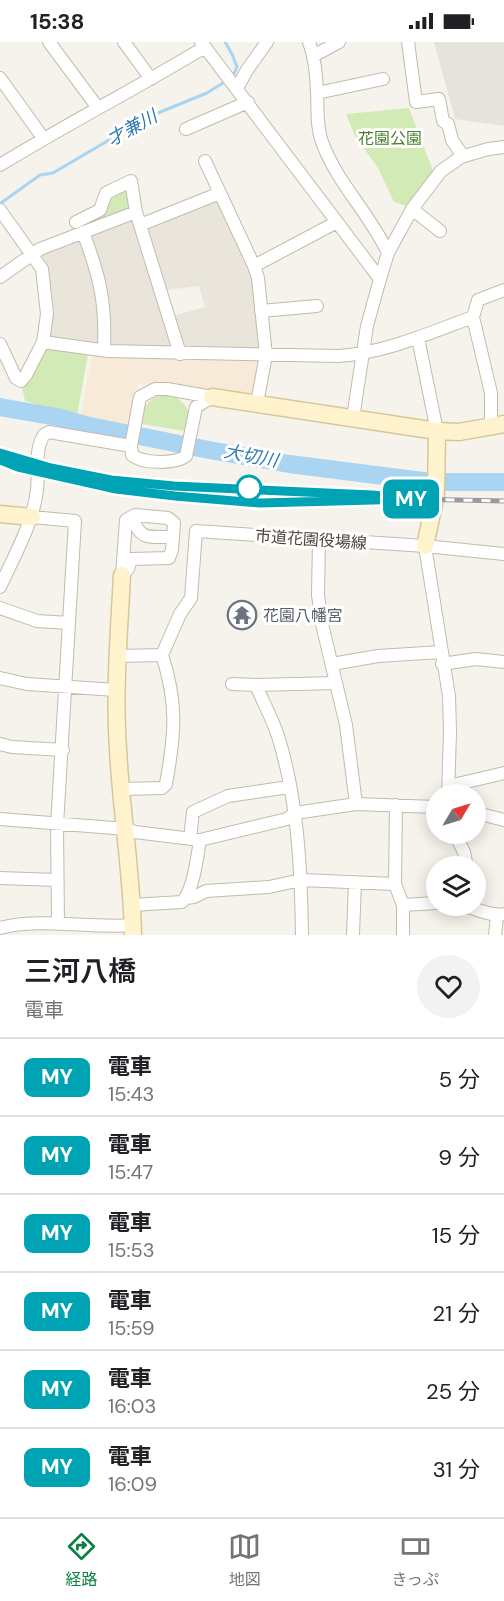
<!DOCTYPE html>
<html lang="ja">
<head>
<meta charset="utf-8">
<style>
  body { margin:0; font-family:"DM Sans","Noto Sans JP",sans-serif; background:#f2f2f2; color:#202124; height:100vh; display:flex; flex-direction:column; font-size:22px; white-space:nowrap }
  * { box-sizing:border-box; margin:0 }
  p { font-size:20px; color:#757577 }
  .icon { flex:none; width:33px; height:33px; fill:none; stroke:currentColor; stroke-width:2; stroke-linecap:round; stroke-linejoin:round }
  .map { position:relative; height:893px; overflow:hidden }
  .sheet { display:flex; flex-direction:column; background:#fff; flex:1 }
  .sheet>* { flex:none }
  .badge { padding:0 12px; border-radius:9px; font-size:21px; line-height:39px }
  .needle { width:39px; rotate:52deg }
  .fabs { position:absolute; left:426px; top:742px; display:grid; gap:12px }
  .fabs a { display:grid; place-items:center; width:60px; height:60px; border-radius:50%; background:#fff; box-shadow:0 3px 15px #0003; font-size:30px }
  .map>.badge { position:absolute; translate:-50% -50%; box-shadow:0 0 0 3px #fff }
  .round { display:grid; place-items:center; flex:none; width:63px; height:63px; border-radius:32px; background:#f2f2f2 }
  .head { display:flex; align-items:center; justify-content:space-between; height:102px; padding:0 24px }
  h1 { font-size:28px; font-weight:600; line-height:45px }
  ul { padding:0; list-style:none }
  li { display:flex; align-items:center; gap:18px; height:78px; padding:0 24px; border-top:2px solid #e0e0e0 }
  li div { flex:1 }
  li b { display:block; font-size:22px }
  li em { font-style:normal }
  li .badge { min-width:66px; font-weight:700; text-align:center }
  .status { display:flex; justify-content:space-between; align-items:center; height:42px; padding:0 30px; background:#fff; direction:ltr }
  .status svg { height:16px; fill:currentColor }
  .dock { display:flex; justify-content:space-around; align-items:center; height:84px; border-top:2px solid #e0e0e0; background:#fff; font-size:16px; color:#757577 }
  .dock a { display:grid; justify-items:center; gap:3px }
  .dock .active { color:#0b8043 }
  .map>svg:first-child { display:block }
</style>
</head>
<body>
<div class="status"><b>15:38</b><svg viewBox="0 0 49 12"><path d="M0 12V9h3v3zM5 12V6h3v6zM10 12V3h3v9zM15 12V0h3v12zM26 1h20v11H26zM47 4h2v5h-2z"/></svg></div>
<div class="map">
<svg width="504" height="893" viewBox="0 0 504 893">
  <rect width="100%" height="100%" fill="#f6f3ec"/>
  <path fill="#eae5da" d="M 217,152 L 254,224 L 263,310 L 181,308 L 173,274 L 205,265 L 199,244 L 167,248 L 144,185 Z
    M 134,173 L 177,310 L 107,306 L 86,191 Z
    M 81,196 L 93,224 L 101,305 L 47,301 L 45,224 L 40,211 Z"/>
  <path fill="#f7ead8" d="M 92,311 L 262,313 L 255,359 L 138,341 L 129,384 L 81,373 Z"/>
  <path fill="#e6e2dd" d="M 434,0 L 504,0 L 504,84 L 455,77 Z"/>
  <path fill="#d2eab5" d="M 409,66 L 433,129 L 410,165 L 394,160 L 378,126 L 355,94 L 346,72 Z
    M 129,143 L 133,168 L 80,188 L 78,182 L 107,152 Z
    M 45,304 L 88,312 L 77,374 L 25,359 L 22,345 L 30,338 Z
    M 167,352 C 176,354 188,362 189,373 C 189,377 186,384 185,389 L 142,382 C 142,362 149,356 167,352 Z"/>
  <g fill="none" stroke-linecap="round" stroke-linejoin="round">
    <path stroke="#a9d4f2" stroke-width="3" d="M 225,0 L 232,12 L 237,25 L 232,36
      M 1,161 L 40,133 L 53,131 L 148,75 L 207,51 L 226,39"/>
    <path stroke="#a9d4f2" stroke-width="18" d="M 0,365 L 57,375 L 85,383 L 209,408 L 289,422 L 431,440 L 504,440"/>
    <g stroke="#c2bbae" stroke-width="14">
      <path id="street" d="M 49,0 L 98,66
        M 124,0 L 151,37
        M 201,0 L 380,237
        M 309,0 C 315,16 316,32 317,50 C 318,66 316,84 322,100 C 337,141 370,172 388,211
        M 408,0 L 416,60 L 439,57 L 443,79 L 448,82 L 452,98 L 463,114
        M 313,14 L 339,0
        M 0,36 L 43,96
        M 237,46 L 247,28 L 267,0
        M 317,51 L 383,37
        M 186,87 L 248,60
        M 205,119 L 220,151
        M 0,123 C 67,82 137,46 205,5
        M 412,167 L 440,189
        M 0,168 L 42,227 L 47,272 L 43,300 L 26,333 L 21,339 L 16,336 L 0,302
        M 76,180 L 100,168 L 106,151 L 131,139 L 136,170 L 180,312
        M 140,183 L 220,151 L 254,224
        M 83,190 C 100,235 106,260 104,308
        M 0,235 L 40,207 L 136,170
        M 261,269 L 317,264
        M 473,275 L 491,351 L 491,384
        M 418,296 L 437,389
        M 43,300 L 108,309 L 338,314 C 385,311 429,291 473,275 L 478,258 L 504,248
        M 155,347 L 167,347 L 212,355 L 196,365 L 186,414 C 175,422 143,422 132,413 L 131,404 L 140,355 Z
        M 257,361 L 266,313 L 258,236 L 254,224 L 337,180
        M 353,376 L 367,284 L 380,237 L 388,211 L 412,167 L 441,129 L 461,115 L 488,107 L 504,105
        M 135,473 L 168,476 L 174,481 L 172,508 L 169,516 L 131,517 L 128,527 L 122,533 L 126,478 Z
        M 32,475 L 75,479 L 57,783 L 58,882
        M 132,475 C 141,500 149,494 173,495
        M 319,498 L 318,553 L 322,582 L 346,683 L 356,762
        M 425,504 L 449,654 L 450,690 L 448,753
        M 0,545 C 14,514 33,482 37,448 C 39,431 34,407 44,393 L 49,390 L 131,404
        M 0,566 L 37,579 L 69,581
        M 118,614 L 162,613
        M 332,622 L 378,614 L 441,610
        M 442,622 L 476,617 L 504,620
        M 0,636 L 27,642 L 116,648
        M 232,642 L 256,643 C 263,660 272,676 278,694 C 298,758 301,826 302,893
        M 256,643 L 336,641
        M 0,702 L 12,705 L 63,708
        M 449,744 L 504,731
        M 121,747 L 162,746 L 166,742 C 175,692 178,662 162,613 L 180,572 L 191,556 L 196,489 L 425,504 L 504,512
        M 396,763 L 395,842 L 403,863 L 403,893
        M 476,771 L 504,778
        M 0,777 L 126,787 L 135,790 L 200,798 L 287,777 L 295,771 L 356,762 L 436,765
        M 455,792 L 464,810 L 467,825
        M 190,797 L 193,770 L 228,754 L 289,745
        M 0,836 L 57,838
        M 186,856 L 194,855 L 206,849 L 269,845 L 301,838 L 395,842
        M 132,863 L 182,860 C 194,847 197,815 200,798
        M 403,863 L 436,861
        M 463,864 C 476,866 491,875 504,872
        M 0,886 C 40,875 91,887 133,883
        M 353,893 L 355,840
        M 495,893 L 497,874"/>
    </g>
    <g stroke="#d6c79b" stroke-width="19">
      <path id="secondary" d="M 212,355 L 437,389 L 459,390 L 504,382
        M 0,472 L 32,475
        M 425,504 L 436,453 L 437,389
        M 122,533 C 119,591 114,649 118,707 C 121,769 132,831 133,893"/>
    </g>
    <use href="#street" stroke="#fff" stroke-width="12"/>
    <use href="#secondary" stroke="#fff3cd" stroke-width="16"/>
    <g stroke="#9a9a9a" stroke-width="5">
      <path id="rail" d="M 0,418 L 18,425 L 116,447 L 260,461 L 411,457 L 504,459
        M 109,438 L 174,444 L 342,451"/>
    </g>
    <use href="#rail" stroke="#fff" stroke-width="3" stroke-dasharray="9" stroke-linecap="butt"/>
  </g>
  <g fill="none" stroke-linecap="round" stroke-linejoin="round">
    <g stroke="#fff" stroke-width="14">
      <path id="line" d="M 0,411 L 51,426 L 111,438 L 174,444 L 372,453 L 411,457 L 260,461 L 175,454 L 116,447 L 18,425 L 0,418"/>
    </g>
    <use href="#line" stroke="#00a3b4" stroke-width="9"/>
  </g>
  <defs>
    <g id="temple-ring" transform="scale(1.5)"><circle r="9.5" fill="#fff" stroke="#6b7280" stroke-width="1.5"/><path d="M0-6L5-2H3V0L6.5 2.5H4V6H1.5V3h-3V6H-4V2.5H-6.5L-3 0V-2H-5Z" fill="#6b7280"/></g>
  </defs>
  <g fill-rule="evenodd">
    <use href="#temple-ring" x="242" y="573"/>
  </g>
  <circle fill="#fff" stroke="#00a3b4" stroke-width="3" cx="249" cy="446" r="12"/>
  <g text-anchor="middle" stroke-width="6" stroke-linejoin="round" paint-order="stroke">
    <g font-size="16" fill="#4a7f2a" stroke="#fff">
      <text x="390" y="102">花園公園</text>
    </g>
    <g font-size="16" fill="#4b4439" stroke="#fff">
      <text transform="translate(311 497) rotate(4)" y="6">市道花園役場線</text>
    </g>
    <g font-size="16" fill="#5b616d" stroke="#fff" text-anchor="start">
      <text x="263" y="579">花園八幡宮</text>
    </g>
    <g font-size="18" font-style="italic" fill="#2e7ab2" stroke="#fff">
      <text transform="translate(132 86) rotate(-29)" y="6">才兼川</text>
      <text transform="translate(251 414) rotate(11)" y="6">大切川</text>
    </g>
  </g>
</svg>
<div class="fabs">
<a><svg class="needle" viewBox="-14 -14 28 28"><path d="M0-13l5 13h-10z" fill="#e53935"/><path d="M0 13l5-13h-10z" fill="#757577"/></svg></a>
<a><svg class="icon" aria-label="layers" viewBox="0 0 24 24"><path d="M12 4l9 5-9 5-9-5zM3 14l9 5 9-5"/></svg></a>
</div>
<b class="badge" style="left:411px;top:457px;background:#00a3b4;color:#fff">MY</b>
</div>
<section class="sheet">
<div class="head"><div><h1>三河八橋</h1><p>電車</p></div><a class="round"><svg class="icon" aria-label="heart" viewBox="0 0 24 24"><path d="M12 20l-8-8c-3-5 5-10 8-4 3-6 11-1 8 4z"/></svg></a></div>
<ul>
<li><span class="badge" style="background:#00a3b4;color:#fff">MY</span><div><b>電車</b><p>15:43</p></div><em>5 分</em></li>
<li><span class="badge" style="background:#00a3b4;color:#fff">MY</span><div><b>電車</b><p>15:47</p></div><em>9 分</em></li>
<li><span class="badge" style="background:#00a3b4;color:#fff">MY</span><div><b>電車</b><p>15:53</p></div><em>15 分</em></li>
<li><span class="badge" style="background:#00a3b4;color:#fff">MY</span><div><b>電車</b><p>15:59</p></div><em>21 分</em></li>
<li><span class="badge" style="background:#00a3b4;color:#fff">MY</span><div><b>電車</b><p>16:03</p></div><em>25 分</em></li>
<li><span class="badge" style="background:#00a3b4;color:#fff">MY</span><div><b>電車</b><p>16:09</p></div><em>31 分</em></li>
</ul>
</section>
<nav class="dock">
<a class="active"><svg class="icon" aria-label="directions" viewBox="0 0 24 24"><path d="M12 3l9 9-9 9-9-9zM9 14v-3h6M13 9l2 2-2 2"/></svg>経路</a>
<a><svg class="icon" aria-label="map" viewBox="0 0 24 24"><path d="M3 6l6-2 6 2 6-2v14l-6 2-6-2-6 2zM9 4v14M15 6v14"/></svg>地図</a>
<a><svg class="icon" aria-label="tickets" viewBox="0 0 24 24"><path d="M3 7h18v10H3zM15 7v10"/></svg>きっぷ</a>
</nav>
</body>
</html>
